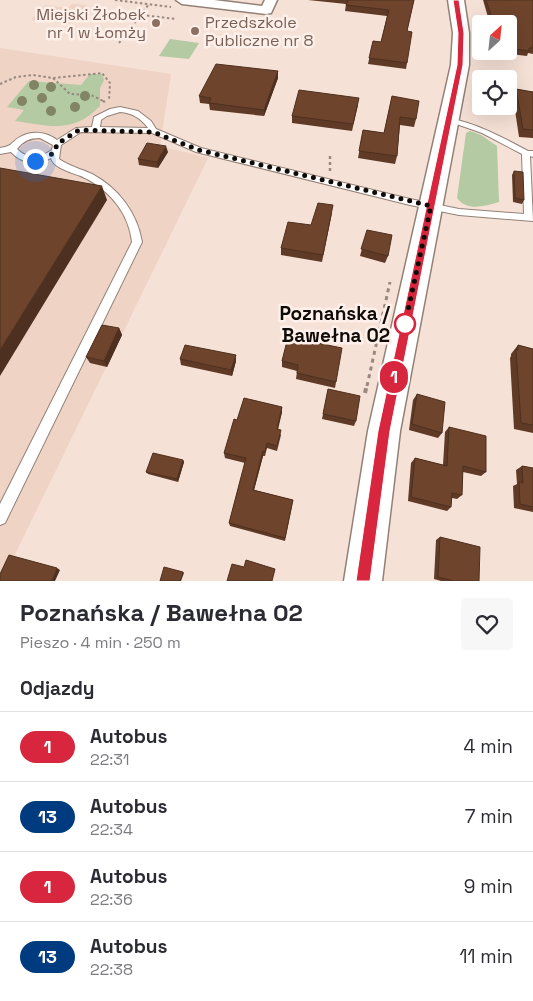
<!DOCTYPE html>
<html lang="pl">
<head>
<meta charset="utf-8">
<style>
  body { margin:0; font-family:"Space Grotesk",sans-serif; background:#f7f7f7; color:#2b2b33; height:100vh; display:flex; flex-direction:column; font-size:19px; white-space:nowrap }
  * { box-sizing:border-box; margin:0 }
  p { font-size:16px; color:#7c7c81 }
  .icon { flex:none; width:28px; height:28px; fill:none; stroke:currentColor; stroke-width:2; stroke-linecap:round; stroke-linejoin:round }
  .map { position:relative; height:581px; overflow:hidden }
  .side { display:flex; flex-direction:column; background:#fff; flex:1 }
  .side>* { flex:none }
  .badge { padding:0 10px; border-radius:16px; font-size:18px; line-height:32px }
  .needle { width:32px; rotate:27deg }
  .controls { position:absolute; left:472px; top:15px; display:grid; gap:10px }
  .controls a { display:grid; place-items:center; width:45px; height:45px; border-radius:5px; background:#fff; box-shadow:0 5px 20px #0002; font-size:25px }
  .you { position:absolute; width:25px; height:25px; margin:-12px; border:4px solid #fff; border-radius:50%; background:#1a73e8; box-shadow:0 0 0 8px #1a73e833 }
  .map>.badge { position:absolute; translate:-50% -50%; box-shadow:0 0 0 2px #fff }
  h2 { padding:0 20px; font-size:19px; line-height:45px }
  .round { display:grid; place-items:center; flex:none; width:52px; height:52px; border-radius:5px; background:#f7f7f7 }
  .headline { display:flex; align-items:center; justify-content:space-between; height:85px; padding:0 20px }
  h1 { font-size:24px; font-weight:700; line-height:38px }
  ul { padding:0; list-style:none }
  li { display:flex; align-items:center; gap:15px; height:70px; padding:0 20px; border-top:1px solid #e1e1e2 }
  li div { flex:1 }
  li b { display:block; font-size:19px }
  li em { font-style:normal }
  li .badge { min-width:55px; font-weight:700; text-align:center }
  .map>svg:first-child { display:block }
</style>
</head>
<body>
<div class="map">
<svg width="533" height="581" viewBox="0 0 533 581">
  <rect width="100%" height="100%" fill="#f6e1d6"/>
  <path fill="#efd3c4" d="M 72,4 L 87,5 L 69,24 L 31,20 L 45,5 L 68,8 Z
    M 0,48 L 171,74 L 160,146 L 208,158 L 2,581 L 0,581 Z"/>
  <path fill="#b3caa3" d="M 170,39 L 199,43 L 189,59 L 159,56 Z
    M 90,74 L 102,74 L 104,80 L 100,88 L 100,106 C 73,134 50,126 15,121 L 24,110 L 7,107 L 29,81 L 81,85 Z
    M 470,131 L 481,135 L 497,146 L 499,202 C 484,206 468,212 457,198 L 466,133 Z"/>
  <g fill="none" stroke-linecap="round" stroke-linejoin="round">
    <g stroke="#938177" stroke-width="2">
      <path id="service" d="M 120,107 L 138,111 L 151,121 L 156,129 L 201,148 L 410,199 L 459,209 L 524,214 L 522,154 L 482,133 L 445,120 L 449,118 C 478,124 502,137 528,151 L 533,151 L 533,157 L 530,156 L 533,221 L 459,215 L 410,205 L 196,152 L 152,133 L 81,132 L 61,145 L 59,159 C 69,166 81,169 92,174 C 118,188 137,212 142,242 L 5,523 L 0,525 L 0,504 L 132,242 C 129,214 111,192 87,179 C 77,173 54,170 51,158 C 37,165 22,164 11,152 L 0,154 L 0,148 C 13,146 10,143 20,137 C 32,130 47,132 57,140 L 76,128 L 92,127 L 94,117 L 110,109 ZM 120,112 C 132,113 141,118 148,128 L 100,127 L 101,120 L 107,116 ZM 40,138 L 53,145 L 52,150 C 40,158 28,160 17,149 C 23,141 30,138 40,138 Z"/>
    </g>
    <g stroke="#938177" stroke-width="3">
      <path id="minor" d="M 176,0 L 214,0 L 262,6 L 265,0 L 277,0 L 271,13 L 266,14 L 182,4 Z"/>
    </g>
    <g stroke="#938177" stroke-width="3">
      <path id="tertiary" d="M 448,0 L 464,0 L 469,33 L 469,65 L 400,431 L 382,581 L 344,581 L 368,431 L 451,65 L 453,33 Z"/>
    </g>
    <path stroke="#988981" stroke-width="2" stroke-dasharray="2.5 2.5" stroke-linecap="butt" d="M 115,0 L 171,7
      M 142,15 L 176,19
      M 119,43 L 149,4
      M 53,78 L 70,94 L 91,95 L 105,102
      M 0,84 L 16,77 L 33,75 L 53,78 L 102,73 L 110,83 L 109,101"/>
    <path stroke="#988981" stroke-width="2.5" stroke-dasharray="3 3" stroke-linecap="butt" d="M 103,101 L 105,102
      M 330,156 L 330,171"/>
    <path stroke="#988981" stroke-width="3" stroke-dasharray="4 4" stroke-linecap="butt" d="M 367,386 L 390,282"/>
    <path stroke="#988981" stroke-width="4" stroke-dasharray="5 5" stroke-linecap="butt" d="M 365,393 L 367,384"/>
    <use href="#service" fill="#fff" fill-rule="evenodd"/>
    <use href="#minor" fill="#fff" fill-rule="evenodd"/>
    <use href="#tertiary" fill="#fff" fill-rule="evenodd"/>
  </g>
  <g fill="#818565">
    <circle cx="34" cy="85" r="5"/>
    <circle cx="51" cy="87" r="5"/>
    <circle cx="85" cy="96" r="5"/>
    <circle cx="42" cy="98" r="5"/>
    <circle cx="22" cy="101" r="5"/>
    <circle cx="75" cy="107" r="5"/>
    <circle cx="51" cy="111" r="5"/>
  </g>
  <path fill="#5f3a26" d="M 308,0 L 414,0 L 407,31 L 407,63 L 406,69 L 368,64 L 373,41 L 381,42 L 387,16 L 345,11 L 346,4 Z
    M 483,0 L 533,0 L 533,54 L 528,53 L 527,56 L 501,53 L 499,58 L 484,56 L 484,51 L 509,51 L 509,24 L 490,24 Z
    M 278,71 L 278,78 L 264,116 L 210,110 L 209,104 L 200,103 L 199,96 Z
    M 516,89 L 533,92 L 533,138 L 519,137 L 513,97 Z
    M 392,96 L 416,119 L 414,127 L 400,125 L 397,156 L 395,164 L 358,158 L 363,130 L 384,133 Z
    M 358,105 L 352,131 L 292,123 L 292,116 Z
    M 168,152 L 158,168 L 139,165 L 138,159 Z
    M 514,171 L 524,200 L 522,204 L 513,202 L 512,175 Z
    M 332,213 L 322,262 L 281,255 L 281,248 L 311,225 Z
    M 367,230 L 388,256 L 385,263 L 360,256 Z
    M 119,328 L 122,335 L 107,367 L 90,363 L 86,357 Z
    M 288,337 L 336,382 L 335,388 L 296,379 L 297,371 L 282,367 L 282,361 Z
    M 518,345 L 533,349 L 533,433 L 514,429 L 510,358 L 511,356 L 511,354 Z
    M 180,359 L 236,361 L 232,376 L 181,365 Z
    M 328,389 L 356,421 L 354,426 L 322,419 Z
    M 417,394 L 442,433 L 438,438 L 409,430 L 413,400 Z
    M 282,407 L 282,412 L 278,430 L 281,435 L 277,451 L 267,448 L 265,456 L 263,456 L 254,490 L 293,500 L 285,541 L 230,526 L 229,523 L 245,463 L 225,458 L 224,453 L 237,420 Z
    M 449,427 L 486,472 L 481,476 L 463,472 L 462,495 L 457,499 L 452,498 L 451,507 L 447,511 L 408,501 L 411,463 L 415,458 L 443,465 L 445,432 Z
    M 183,460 L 184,462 L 178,482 L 148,474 L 146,472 Z
    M 522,466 L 533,468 L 533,512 L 514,508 L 513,486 L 517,484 L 516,470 Z
    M 440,537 L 479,581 L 441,581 L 434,579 L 436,540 Z"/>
  <path fill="#4d301f" d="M 278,71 L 278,78 L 264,116 L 264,110 Z
    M 166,146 L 168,152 L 158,168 L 157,162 Z
    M 102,186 L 107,200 L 0,376 L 0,350 Z
    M 119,328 L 122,335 L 107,367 L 104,361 Z
    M 236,355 L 236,361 L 232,376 L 231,370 Z
    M 282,407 L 282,412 L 276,434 L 277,429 Z
    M 263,451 L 263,456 L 253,494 L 253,490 Z
    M 183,460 L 184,462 L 178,482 L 177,479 Z
    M 57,568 L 60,570 L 55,581 L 52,581 Z
    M 183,572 L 184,573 L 181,581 L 180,581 Z"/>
  <path fill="#6e442c" stroke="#4d301f" d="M 348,0 L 414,0 L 407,31 L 412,32 L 407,63 L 369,58 L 373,41 L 381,42 L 389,10 L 346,5 Z
    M 486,0 L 533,0 L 533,48 L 529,48 L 529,51 L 509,48 L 509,24 L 494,24 Z
    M 216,64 L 278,71 L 264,110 L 209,103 L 211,98 L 199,96 Z
    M 516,89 L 533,92 L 533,130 L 523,129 Z
    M 299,90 L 359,98 L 353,124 L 292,116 Z
    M 392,96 L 419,101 L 416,119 L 400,117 L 397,156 L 359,151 L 363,130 L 384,133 Z
    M 147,143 L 166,146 L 157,162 L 138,159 Z
    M 0,168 L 102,186 L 0,350 Z
    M 514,171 L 523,172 L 524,200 L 515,198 Z
    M 318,203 L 333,205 L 323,255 L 281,248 L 288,222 L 311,225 Z
    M 367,230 L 392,235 L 388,256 L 361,249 Z
    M 102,325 L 119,328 L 104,361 L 86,357 Z
    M 288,337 L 342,348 L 336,382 L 297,373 L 298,365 L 282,361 Z
    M 185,345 L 236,355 L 231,370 L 180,359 Z
    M 518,345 L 533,349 L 533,425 L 521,423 L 516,349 L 518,350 Z
    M 328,389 L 360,396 L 356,421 L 323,414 Z
    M 417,394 L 445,402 L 442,433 L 412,424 Z
    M 244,398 L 282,407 L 277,429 L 281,430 L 277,446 L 267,443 L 265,452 L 263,451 L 253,490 L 293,500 L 285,538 L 229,523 L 246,458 L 224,453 L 234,419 L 237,420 Z
    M 449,427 L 486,436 L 486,472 L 463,466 L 462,495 L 452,493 L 451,507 L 411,497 L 415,458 L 447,466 Z
    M 153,453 L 183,460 L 177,479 L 146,472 Z
    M 522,466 L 533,468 L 533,507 L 520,504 L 519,482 L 523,483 Z
    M 440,537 L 480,547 L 479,581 L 454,581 L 438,577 Z
    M 9,555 L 57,568 L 52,581 L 0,581 L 0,574 Z
    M 246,560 L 275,569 L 272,581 L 227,581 L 232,564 L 244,567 Z
    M 164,567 L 183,572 L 180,581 L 160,581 Z"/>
  <path fill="#d7263d" stroke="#fff" d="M 453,0 L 459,0 L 464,33 L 463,65 L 390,431 L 370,581 L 356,581 L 378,431 L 457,65 L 458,33 Z"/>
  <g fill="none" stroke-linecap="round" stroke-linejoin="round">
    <path stroke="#110b07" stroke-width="5" stroke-dasharray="0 9" d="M 35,161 C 46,159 54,156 57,144 L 79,130 L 153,132 L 199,150 L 431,206 L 405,324"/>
  </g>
  <g fill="#8d6e63" stroke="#fdf0ea" stroke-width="2">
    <circle cx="156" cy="23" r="5"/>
    <circle cx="195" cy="31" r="5"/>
  </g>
  <circle fill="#fff" stroke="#d7263d" stroke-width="2.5" cx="405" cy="324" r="10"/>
  <g text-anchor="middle" stroke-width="5" stroke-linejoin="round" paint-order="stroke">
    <g font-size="16" fill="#785e54" stroke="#fdf0ea" text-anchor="end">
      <text x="146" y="20">Miejski Żłobek<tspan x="146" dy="18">nr 1 w Łomży</tspan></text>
      <text x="205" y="28" text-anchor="start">Przedszkole<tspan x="205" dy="18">Publiczne nr 8</tspan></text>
    </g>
    <g font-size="19" font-weight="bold" fill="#110b07" stroke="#fdf0ea" text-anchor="end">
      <text x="390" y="320">Poznańska /<tspan x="390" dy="22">Bawełna 02</tspan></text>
    </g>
  </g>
</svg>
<div class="controls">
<a><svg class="needle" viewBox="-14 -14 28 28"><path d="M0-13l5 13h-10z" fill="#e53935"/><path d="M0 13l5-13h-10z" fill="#7c7c81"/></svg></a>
<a><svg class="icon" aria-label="locate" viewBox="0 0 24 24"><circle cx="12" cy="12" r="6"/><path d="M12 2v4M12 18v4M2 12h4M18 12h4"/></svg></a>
</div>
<div class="you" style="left:35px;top:161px"></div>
<b class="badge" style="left:394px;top:377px;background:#d7263d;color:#fff">1</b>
</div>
<section class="side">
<div class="headline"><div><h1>Poznańska / Bawełna 02</h1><p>Pieszo · 4 min · 250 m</p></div><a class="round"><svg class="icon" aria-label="heart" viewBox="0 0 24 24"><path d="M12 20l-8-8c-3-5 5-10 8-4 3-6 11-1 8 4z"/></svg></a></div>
<h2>Odjazdy</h2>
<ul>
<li><span class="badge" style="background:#d7263d;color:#fff">1</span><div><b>Autobus</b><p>22:31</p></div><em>4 min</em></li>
<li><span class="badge" style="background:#003b80;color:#fff">13</span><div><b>Autobus</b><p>22:34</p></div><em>7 min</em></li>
<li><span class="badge" style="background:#d7263d;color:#fff">1</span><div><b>Autobus</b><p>22:36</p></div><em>9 min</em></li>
<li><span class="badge" style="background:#003b80;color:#fff">13</span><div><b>Autobus</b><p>22:38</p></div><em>11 min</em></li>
</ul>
</section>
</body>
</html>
